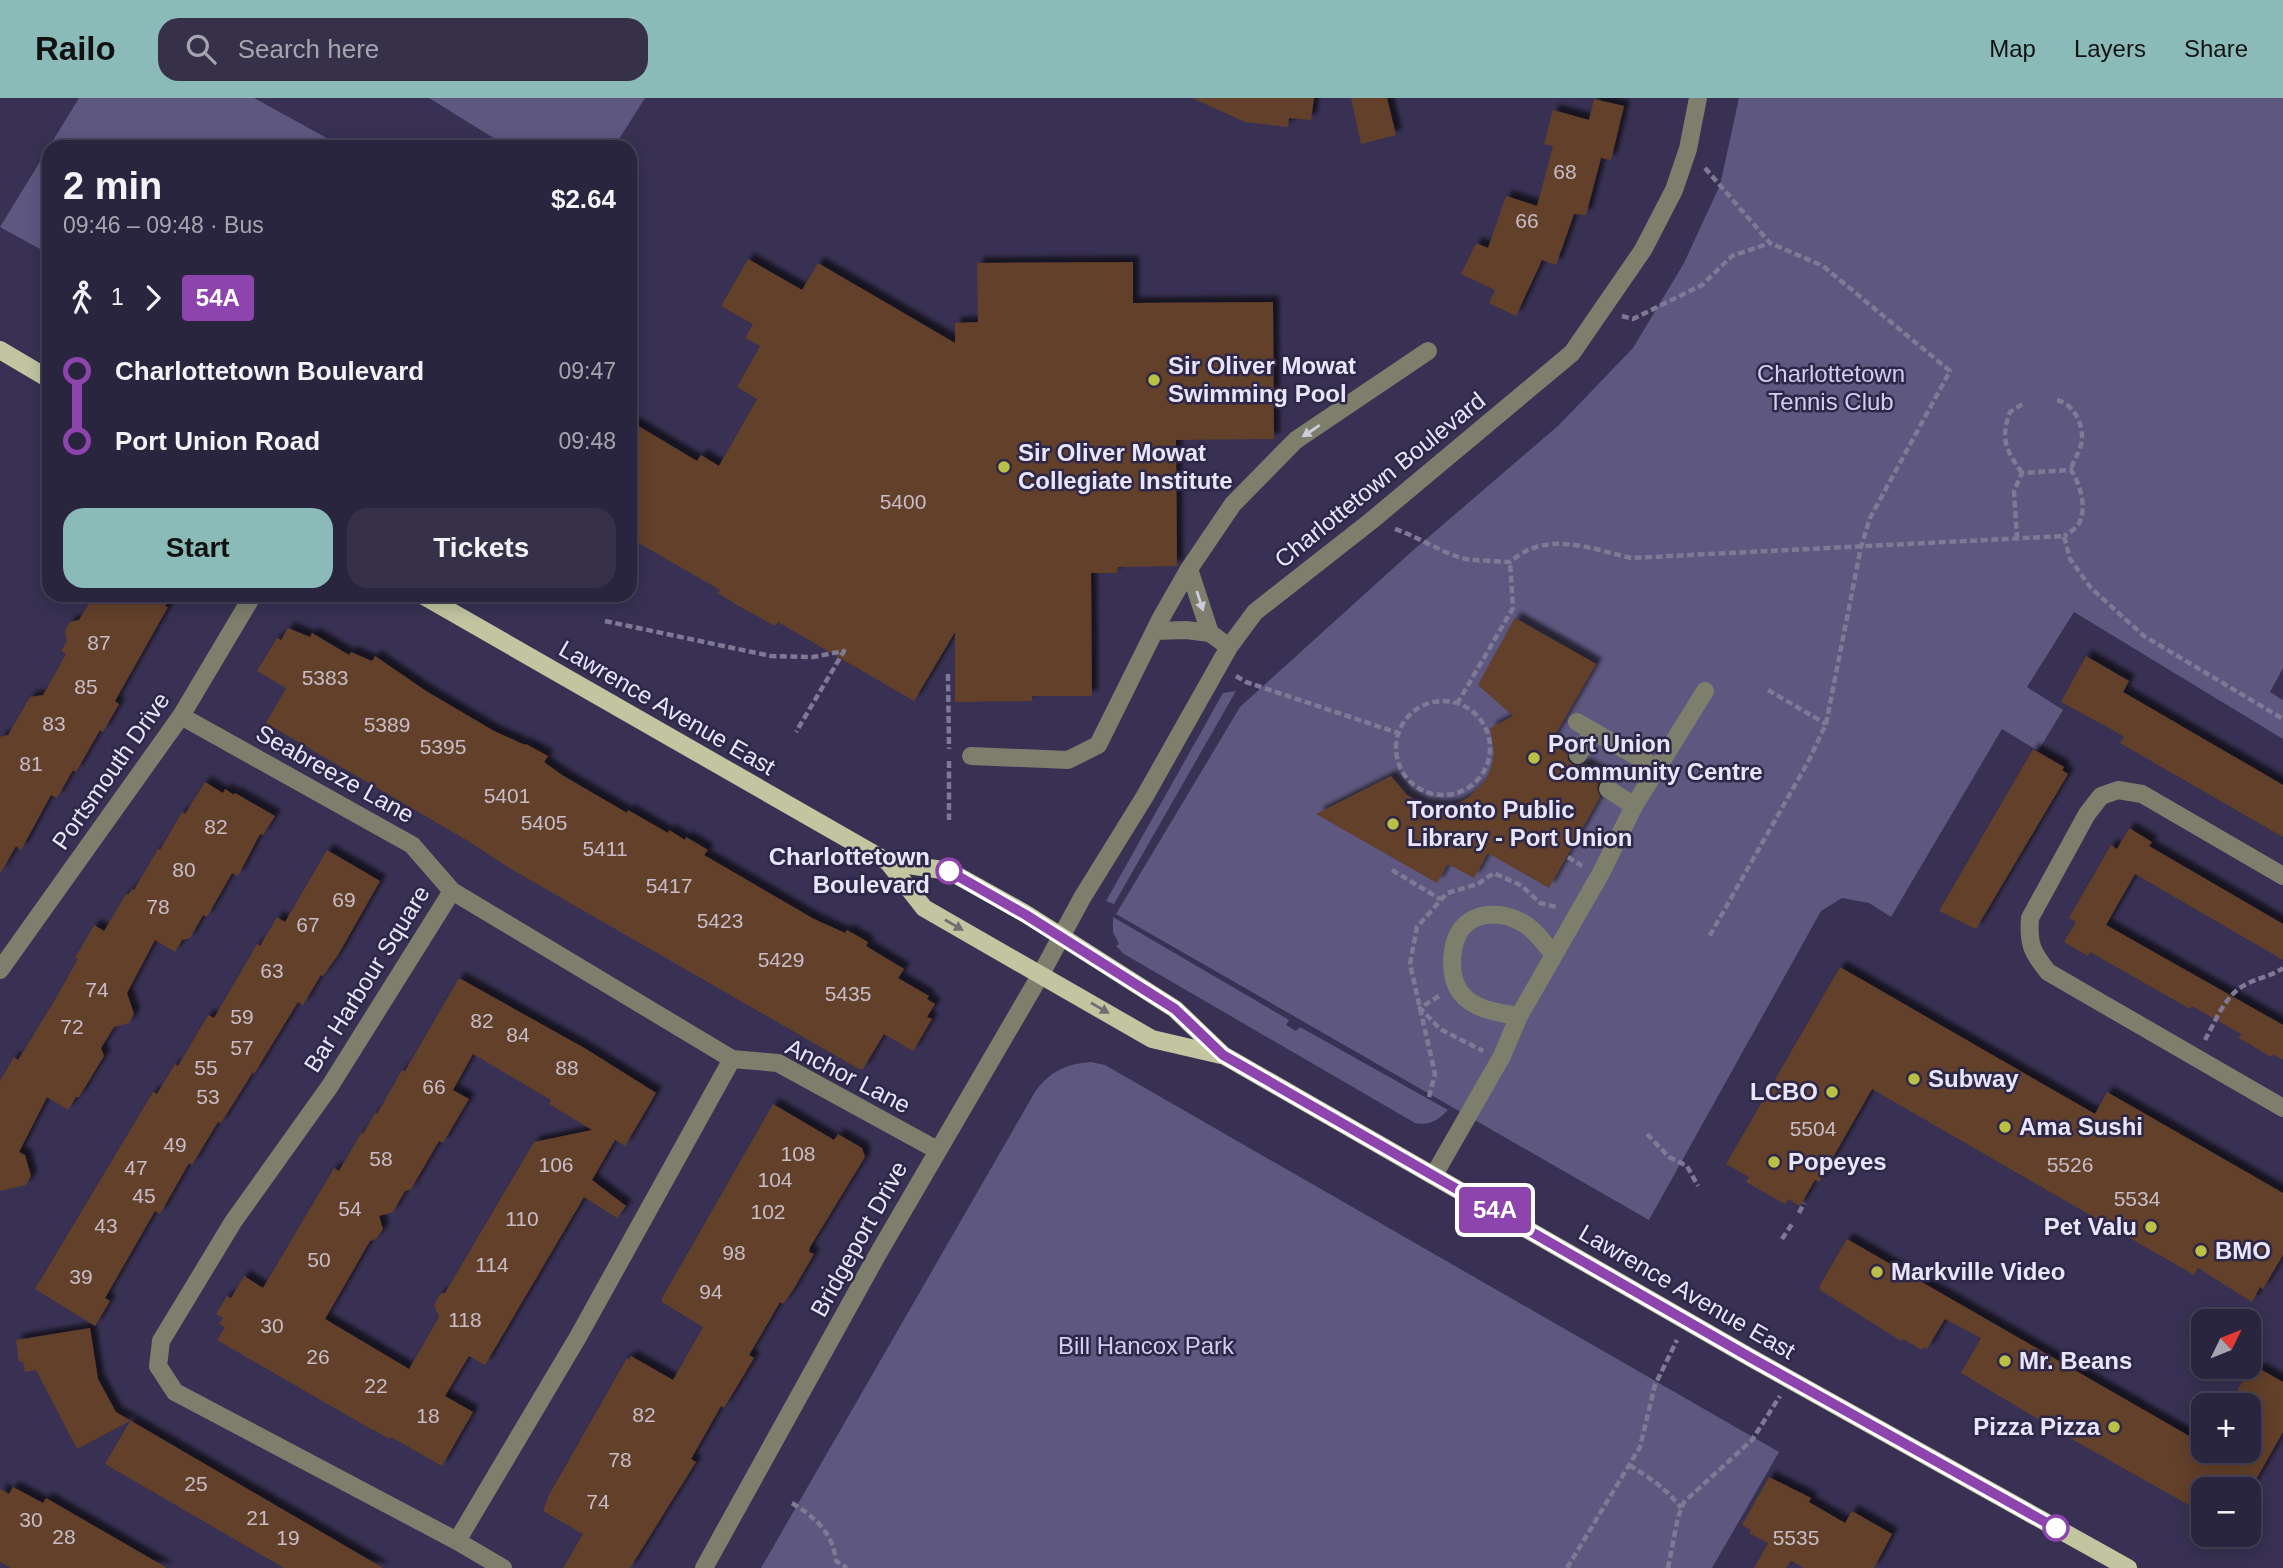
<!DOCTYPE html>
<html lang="en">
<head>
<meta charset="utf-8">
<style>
  body { margin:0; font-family:Arial,sans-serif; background:#363149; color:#f1f3f6; height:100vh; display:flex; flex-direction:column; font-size:26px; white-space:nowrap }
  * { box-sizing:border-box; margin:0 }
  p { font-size:23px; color:#a5a5b0 }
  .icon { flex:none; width:38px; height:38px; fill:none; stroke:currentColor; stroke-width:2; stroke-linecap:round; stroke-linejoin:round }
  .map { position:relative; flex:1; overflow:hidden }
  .details { position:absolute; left:42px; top:42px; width:595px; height:462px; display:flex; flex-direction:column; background:#2a253e; border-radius:21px; box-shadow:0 4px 18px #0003,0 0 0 2px #464258 }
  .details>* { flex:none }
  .badge { padding:0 14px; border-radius:5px; font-size:24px; line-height:46px }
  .needle { width:46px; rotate:47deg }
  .buttons { position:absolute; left:2191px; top:1211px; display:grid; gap:14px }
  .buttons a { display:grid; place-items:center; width:70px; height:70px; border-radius:14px; background:#2a253e; box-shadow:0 4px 18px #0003,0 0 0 2px #464258; font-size:35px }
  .map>.badge { position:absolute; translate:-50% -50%; box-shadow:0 0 0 4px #fff }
  .legs { display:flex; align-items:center; gap:10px; height:77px; padding:0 21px; font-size:23px }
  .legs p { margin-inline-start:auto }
  .overview { display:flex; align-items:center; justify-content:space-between; height:119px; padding:0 21px }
  h1 { font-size:38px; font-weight:800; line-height:52px }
  .primary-button { display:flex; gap:14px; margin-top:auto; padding:14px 21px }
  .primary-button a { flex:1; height:80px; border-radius:21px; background:#8bbbb9; color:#111; font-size:28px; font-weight:800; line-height:80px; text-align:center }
  .primary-button a+a { background:#363149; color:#f1f3f6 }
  ul { padding:0 21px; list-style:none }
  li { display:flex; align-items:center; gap:24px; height:70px; font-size:26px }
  li i { display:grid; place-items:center; width:10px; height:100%; margin:0 9px; background:currentColor }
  li i::after { content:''; width:18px; height:18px; margin:-9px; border:5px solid; border-radius:50%; background:#2a253e }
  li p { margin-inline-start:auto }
  li:first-child i { background:linear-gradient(#0000 50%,currentColor 0) }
  li:last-child i { background:linear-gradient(currentColor 50%,#0000 0) }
  header { display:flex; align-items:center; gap:42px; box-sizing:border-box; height:98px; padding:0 35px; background:#8bbbb9; color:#111 }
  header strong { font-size:33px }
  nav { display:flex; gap:38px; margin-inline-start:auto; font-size:24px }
  .search { width:490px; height:63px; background:#363149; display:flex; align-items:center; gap:18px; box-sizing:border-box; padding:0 24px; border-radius:21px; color:#a5a5b0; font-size:26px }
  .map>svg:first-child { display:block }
</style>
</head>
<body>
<header>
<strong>Railo</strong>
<div class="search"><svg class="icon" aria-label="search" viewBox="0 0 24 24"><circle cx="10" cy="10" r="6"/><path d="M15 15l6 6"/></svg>Search here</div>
<nav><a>Map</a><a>Layers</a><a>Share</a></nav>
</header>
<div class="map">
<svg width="2283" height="1470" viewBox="0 0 2283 1470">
  <defs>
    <filter id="shadow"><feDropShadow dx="6" dy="-6" stdDeviation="2" flood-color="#0009"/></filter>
  </defs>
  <rect width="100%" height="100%" fill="#383153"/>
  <path fill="#5e5780" d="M 79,0 L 254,0 L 343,49 L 49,49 L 49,156 L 0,129 Z
    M 429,0 L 645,0 L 614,49 L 508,49 Z
    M 1739,0 L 2283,0 L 2283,570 L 2270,594 L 2283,602 L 2283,641 L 2074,514 L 2027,589 L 2063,612 L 2038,653 L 2002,631 L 1891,819 L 1869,805 L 1842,800 L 1821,813 L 1649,1122 L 1116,816 L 1240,609 L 1410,455 L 1559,327 L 1633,250 L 1684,165 L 1720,87 Z
    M 1236,593 L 1114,806 L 1106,803 L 1223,595 Z
    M 1113,819 L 1289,922 L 1286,927 L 1296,933 L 1300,929 L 1448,1012 C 1438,1022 1430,1028 1415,1025 L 1124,856 L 1116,848 L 1119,846 L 1113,834 Z
    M 1091,964 L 1105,967 L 1779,1354 L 1712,1470 L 761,1470 L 1035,994 C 1050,973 1066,966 1091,964 Z"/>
  <path fill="#623f2a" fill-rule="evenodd" filter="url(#shadow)" d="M 1192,0 L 1314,0 L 1311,22 L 1289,20 L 1288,29 L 1245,24 Z
    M 1351,0 L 1387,0 L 1396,37 L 1361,46 Z
    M 1594,1 L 1624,8 L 1611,62 L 1601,60 L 1586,117 L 1574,116 L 1556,167 L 1542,162 L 1516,218 L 1489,205 L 1495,192 L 1461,176 L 1476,145 L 1488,150 L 1506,98 L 1537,108 L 1553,48 L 1544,46 L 1553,12 L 1589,22 Z
    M 748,161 L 802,192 L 818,165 L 955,245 L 955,225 L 978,224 L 977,165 L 1133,164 L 1133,205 L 1273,204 L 1274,341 L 1176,342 L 1177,468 L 1118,469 L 1117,475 L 1091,475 L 1092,598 L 1032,598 L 1032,603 L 955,604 L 955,534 L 914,603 L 778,524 L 775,528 L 737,507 L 718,495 L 720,492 L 630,440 L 630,323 L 697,363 L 701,357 L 719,368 L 757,301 L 737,289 L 760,248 L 745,240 L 753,226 L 721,208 Z
    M 94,497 L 172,497 L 165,508 L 168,509 L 115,603 L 119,606 L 103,634 L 100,632 L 76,674 L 73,672 L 57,700 L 51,697 L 21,752 L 16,748 L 0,776 L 0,639 L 8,637 L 30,599 L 43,597 L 66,556 L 61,553 L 67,543 L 65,532 L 70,524 L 79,522 Z
    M 1515,520 L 1596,566 L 1550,646 L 1567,655 L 1568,662 L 1573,667 L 1578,668 L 1585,666 L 1611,680 L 1604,681 L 1598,685 L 1597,691 L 1600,699 L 1549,790 L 1488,755 L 1474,780 L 1448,766 L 1437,785 L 1316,716 L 1391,678 L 1407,697 L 1423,706 L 1442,708 L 1456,706 L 1469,699 L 1486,682 L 1492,666 L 1494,654 L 1490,630 L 1513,618 L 1478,587 Z
    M 288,530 L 310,539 L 312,535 L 349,557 L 351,554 L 372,563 L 375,558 L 426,593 L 494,633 L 525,647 L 526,646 L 548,658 L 544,664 L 562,677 L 627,715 L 628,712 L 668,735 L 669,732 L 685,742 L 686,739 L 708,752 L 704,757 L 814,821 L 845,835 L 847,832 L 868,844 L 866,848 L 904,871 L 898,880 L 929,898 L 927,901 L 935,906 L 927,919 L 932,921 L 913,953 L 884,936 L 863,971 L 859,971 L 511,771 L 468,743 L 266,625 L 286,590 L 257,573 L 277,540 L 281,542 Z
    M 2086,558 L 2129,583 L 2123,594 L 2283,687 L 2283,739 L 2120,645 L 2124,639 L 2118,635 L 2061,604 Z
    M 2033,651 L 2064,669 L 2062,672 L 2068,676 L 1976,831 L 1939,813 Z
    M 205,684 L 223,695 L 225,691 L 234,697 L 235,695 L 275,718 L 263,737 L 260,736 L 238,778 L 232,775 L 207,819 L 203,817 L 190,840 L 182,842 L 175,854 L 155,842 L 127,895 L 134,916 L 129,925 L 114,929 L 101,950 L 104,958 L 79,999 L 76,999 L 68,1012 L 47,999 L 19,1054 L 25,1057 L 31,1078 L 26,1087 L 0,1093 L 0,983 L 14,959 L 18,962 L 53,905 L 78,861 L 75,860 L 94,827 L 104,833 L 126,796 L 128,797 L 132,791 L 134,792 L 158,751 L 160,752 L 182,714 L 185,716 Z
    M 2129,730 L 2152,744 L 2149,748 L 2283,826 L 2283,862 L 2135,776 L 2106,827 L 2283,927 L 2283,962 L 2273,956 L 2271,959 L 2239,940 L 2241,936 L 2192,908 L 2190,911 L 2090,854 L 2088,858 L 2064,844 L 2076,824 L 2069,820 L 2089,785 L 2111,747 L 2117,751 Z
    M 327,752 L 380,783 L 338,857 L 323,878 L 321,877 L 303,907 L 298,904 L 254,976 L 253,974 L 221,1025 L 218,1024 L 192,1067 L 189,1065 L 160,1116 L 155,1113 L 105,1200 L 110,1203 L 95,1228 L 35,1191 L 153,994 L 157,996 L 175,966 L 178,968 L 208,917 L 214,920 L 257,846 L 260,848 L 277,819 L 285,824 Z
    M 1840,869 L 2095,1016 L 2107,994 L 2283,1095 L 2283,1157 L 2263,1191 L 2260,1189 L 2252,1204 L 2198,1170 L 2194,1177 L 1872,991 L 1819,1084 L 1815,1082 L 1800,1108 L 1788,1101 L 1785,1106 L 1746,1084 L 1749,1079 L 1726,1066 Z
    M 459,880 L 586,951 L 656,995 L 625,1048 L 615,1042 L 592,1082 L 626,1108 L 617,1120 L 584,1099 L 485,1267 L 469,1258 L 445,1298 L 473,1314 L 442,1368 L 391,1339 L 390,1341 L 369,1330 L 217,1242 L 225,1229 L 219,1226 L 223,1220 L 216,1216 L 227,1198 L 231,1200 L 244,1178 L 263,1190 L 334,1070 L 339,1073 L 361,1035 L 363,1036 L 375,1015 L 377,1016 L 402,972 L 405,973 ZM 473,956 L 551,1002 L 549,1006 L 592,1032 L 534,1044 L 445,1195 L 440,1196 L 434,1207 L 439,1219 L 409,1271 L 325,1221 L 370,1143 L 376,1141 L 383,1131 L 379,1118 L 393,1114 L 405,1093 L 411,1091 L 439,1043 L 443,1045 L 469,1001 L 453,992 Z
    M 773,1006 L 834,1042 L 838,1036 L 862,1050 L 865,1059 L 810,1149 L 809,1154 L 814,1156 L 793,1192 L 783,1206 L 780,1204 L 752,1252 L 749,1257 L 754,1260 L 724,1310 L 721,1308 L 691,1361 L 696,1364 L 630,1470 L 563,1470 L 583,1436 L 543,1413 L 549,1397 L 627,1260 L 629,1262 L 631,1258 L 673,1282 L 703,1229 L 662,1204 L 662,1200 Z
    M 1847,1141 L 2203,1346 L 2203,1353 L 2249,1353 L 2249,1307 L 2229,1307 L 2248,1274 L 2260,1271 L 2283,1284 L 2283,1334 L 2249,1394 L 2249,1391 L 2203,1391 L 2203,1415 L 2068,1339 L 1961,1275 L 1981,1240 L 1945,1221 L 1927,1251 L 1923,1249 L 1922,1252 L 1903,1241 L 1901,1243 L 1820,1192 L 1820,1187 Z
    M 90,1230 L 98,1281 L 116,1314 L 383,1470 L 284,1470 L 105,1366 L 130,1323 L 77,1351 L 36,1272 L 25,1274 L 23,1263 L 19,1264 L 16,1242 Z
    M 1769,1379 L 1811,1400 L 1809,1404 L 1845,1425 L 1852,1413 L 1892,1436 L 1874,1470 L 1804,1470 L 1791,1463 L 1786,1470 L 1754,1470 L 1768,1445 L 1749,1435 L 1751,1432 L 1742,1427 Z
    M 13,1389 L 43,1405 L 46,1400 L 167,1470 L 11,1470 L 0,1464 L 0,1391 L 9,1396 Z"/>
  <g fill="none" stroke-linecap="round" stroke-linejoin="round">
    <path stroke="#7f7996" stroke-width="4.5" stroke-dasharray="7 3.5" stroke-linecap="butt" d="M 1705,70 L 1770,145 L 1823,168 L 1950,273 L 1870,420 L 1861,449 L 1826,626 L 1808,664 L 1709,839
      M 1622,218 L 1633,221 L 1702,187 L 1732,158 L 1770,145
      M 2057,302 C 2075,306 2087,332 2080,350 C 2077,358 2073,364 2071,372
      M 2022,375 C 2006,352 2000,341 2010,314 L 2024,305
      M 1395,431 C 1419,439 1441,455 1466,461 C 1480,463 1496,463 1510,464 C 1546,432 1589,450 1631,460 L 2064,438 L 2070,461 L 2091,490 L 2144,538 L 2283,621
      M 2017,441 L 2014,393 L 2022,375 L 2071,372 C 2080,386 2088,411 2078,427 C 2075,431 2069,435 2064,438
      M 605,523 L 771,558 L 813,559 L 844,553 L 796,634
      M 948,576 L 949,651
      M 1236,578 L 1246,584 L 1398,635
      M 1768,592 L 1826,626
      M1396 650a47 47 0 1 1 94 0a47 47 0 1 1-94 0Z
      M 1457,606 L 1513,510 L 1510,464
      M 949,663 L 949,722
      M 1568,759 L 1582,768
      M 1392,772 L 1440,801
      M 1439,898 L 1420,910 L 1440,931 L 1483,953
      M 2205,942 C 2215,924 2225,898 2243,888 C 2256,880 2270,879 2283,870
      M 1429,999 L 1435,976 L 1410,866 L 1417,829 L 1447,795 L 1478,786 L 1494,775 L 1522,788 L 1540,805 L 1556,809
      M 1647,1036 L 1669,1059 L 1687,1068 L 1698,1088
      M 1799,1115 L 1804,1105
      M 1782,1141 L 1792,1126
      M 1629,1367 C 1650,1380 1666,1390 1681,1410
      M 792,1405 C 815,1419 833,1435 836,1463 L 847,1470
      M 2249,1422 L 2262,1420
      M 2196,1438 L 2203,1435
      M 1567,1470 L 1640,1349 L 1655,1287 L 1677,1242
      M 1668,1470 L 1678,1419 L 1684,1404 L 1752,1342 L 1780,1298"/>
    <path stroke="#7d7e6c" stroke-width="18" d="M 1189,471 L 1210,535
      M 1155,533 L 1186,532 L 1210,535 L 1229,549
      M 181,618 L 412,747 L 452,793
      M 1577,624 L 1657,670
      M 1578,657 L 1593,633
      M 971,658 L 1068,662 L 1098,647 L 1161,520 L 1189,471 L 1233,406 L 1296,342 L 1428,253
      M 1608,691 L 1634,708
      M 2283,778 L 2142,696 L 2118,692 L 2101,698 L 2087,716 L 2030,820 C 2028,846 2032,854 2048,874 L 2283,1010
      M 0,872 L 181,618 L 253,497
      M 1519,918 C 1500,915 1473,912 1460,894 C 1451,881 1451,867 1453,853 C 1458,815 1494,809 1523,825 C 1535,832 1544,845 1553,856
      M 732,961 L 778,965 L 937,1052
      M 1434,1077 L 1502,958 L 1519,918 L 1601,775 L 1634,708 L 1705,593
      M 457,1443 L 578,1239 L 732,961 L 452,793 L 330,988 L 233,1124 L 161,1243 L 158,1268 L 175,1294 L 457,1443 L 503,1470
      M 704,1470 L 875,1161 L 1041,876 L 1082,800 L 1145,698 L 1229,549 L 1255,514 L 1371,423 L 1572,255 L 1643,152 L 1674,92 L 1688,51 L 1698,0"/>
    <path stroke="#c1c5a0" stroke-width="18" d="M 0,252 L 49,281
      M 422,497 L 888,764 L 949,773 L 1026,816 L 1175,911 L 1223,957 L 1753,1261 L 2128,1470
      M 888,764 L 924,810 L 1152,941 L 1221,957"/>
  </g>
  <defs><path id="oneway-solid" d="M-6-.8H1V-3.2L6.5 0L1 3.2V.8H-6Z" transform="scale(1.75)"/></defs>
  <g fill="#ceccd8">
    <use href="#oneway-solid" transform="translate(1311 333) rotate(146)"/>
    <use href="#oneway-solid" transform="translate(1200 503) rotate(72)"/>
  </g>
  <g fill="#706e70">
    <use href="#oneway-solid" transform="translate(954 827) rotate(30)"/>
    <use href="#oneway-solid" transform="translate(1100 910) rotate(30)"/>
  </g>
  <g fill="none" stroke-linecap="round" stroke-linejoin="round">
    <g stroke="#fff" stroke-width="16">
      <path id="line-1" d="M 949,773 L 1026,817 L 1175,911 L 1223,957 L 1753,1261 L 2056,1430"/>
    </g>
    <use href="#line-1" stroke="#8e44ad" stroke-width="10"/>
  </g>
  <g fill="#bac045" stroke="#2e2748" stroke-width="2.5">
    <circle cx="1154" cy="282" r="7"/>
    <circle cx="1004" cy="369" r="7"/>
    <circle cx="1534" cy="660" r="7"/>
    <circle cx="1393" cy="726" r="7"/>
    <circle cx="1914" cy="981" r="7"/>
    <circle cx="1832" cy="994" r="7"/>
    <circle cx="2005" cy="1029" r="7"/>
    <circle cx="1774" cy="1064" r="7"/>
    <circle cx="2151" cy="1129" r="7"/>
    <circle cx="2201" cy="1153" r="7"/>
    <circle cx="1877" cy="1174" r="7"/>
    <circle cx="2005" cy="1263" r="7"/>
    <circle cx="2114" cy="1329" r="7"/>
  </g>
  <g fill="#fff" stroke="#8e44ad" stroke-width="3.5">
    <circle cx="949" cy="773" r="12"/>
    <circle cx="2056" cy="1430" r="12"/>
  </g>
  <g text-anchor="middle" stroke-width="5" stroke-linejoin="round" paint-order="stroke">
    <g font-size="21" fill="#c7bcc8">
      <text x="1565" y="81">68</text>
      <text x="1527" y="130">66</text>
      <text x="903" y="411">5400</text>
      <text x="99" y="552">87</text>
      <text x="325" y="587">5383</text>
      <text x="86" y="596">85</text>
      <text x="54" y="633">83</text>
      <text x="387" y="634">5389</text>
      <text x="443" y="656">5395</text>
      <text x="31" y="673">81</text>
      <text x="507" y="705">5401</text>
      <text x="544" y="732">5405</text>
      <text x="216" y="736">82</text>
      <text x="605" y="758">5411</text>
      <text x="184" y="779">80</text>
      <text x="669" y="795">5417</text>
      <text x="344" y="809">69</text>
      <text x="158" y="816">78</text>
      <text x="720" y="830">5423</text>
      <text x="308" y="834">67</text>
      <text x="781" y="869">5429</text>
      <text x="272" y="880">63</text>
      <text x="97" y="899">74</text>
      <text x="848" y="903">5435</text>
      <text x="242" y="926">59</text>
      <text x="482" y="930">82</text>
      <text x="72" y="936">72</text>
      <text x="518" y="944">84</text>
      <text x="242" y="957">57</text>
      <text x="206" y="977">55</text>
      <text x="567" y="977">88</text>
      <text x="434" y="996">66</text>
      <text x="208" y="1006">53</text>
      <text x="1813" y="1038">5504</text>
      <text x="175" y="1054">49</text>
      <text x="798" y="1063">108</text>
      <text x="381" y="1068">58</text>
      <text x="556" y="1074">106</text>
      <text x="2070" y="1074">5526</text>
      <text x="136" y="1077">47</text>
      <text x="775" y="1089">104</text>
      <text x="144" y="1105">45</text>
      <text x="2137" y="1108">5534</text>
      <text x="350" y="1118">54</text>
      <text x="768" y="1121">102</text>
      <text x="522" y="1128">110</text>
      <text x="106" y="1135">43</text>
      <text x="734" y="1162">98</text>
      <text x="319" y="1169">50</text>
      <text x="492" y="1174">114</text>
      <text x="81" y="1186">39</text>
      <text x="711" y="1201">94</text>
      <text x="465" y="1229">118</text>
      <text x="272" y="1235">30</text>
      <text x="318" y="1266">26</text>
      <text x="376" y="1295">22</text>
      <text x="644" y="1324">82</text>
      <text x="428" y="1325">18</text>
      <text x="620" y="1369">78</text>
      <text x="196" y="1393">25</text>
      <text x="598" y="1411">74</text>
      <text x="258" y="1427">21</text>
      <text x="31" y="1429">30</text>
      <text x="64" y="1446">28</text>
      <text x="288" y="1447">19</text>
      <text x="1796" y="1447">5535</text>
    </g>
    <g font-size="24" font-weight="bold" fill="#e9e6fc" stroke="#2e2748" text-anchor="start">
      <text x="1168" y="276">Sir Oliver Mowat<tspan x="1168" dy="28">Swimming Pool</tspan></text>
      <text x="1018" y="363">Sir Oliver Mowat<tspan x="1018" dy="28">Collegiate Institute</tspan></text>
      <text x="1548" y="654">Port Union<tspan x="1548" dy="28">Community Centre</tspan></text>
      <text x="1407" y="720">Toronto Public<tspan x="1407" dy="28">Library - Port Union</tspan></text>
      <text x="1928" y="989">Subway</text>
      <text x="1818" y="1002" text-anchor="end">LCBO</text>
      <text x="2019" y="1037">Ama Sushi</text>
      <text x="1788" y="1072">Popeyes</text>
      <text x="2137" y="1137" text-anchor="end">Pet Valu</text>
      <text x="2215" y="1161">BMO</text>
      <text x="1891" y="1182">Markville Video</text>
      <text x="2019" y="1271">Mr. Beans</text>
      <text x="2100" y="1337" text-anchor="end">Pizza Pizza</text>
    </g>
    <g font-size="24" fill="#d3cef2" stroke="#2e2748">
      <text x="1831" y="284">Charlottetown<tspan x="1831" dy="28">Tennis Club</tspan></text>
      <text x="1146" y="1256">Bill Hancox Park</text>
    </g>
    <g font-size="24" fill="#e9e6fc" stroke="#2e2748">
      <text transform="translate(1380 382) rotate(-39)" y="8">Charlottetown Boulevard</text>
      <text transform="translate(667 610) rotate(30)" y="8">Lawrence Avenue East</text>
      <text transform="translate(111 673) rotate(-55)" y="8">Portsmouth Drive</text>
      <text transform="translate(335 676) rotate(29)" y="8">Seabreeze Lane</text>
      <text transform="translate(367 881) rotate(-58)" y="8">Bar Harbour Square</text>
      <text transform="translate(848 978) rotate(27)" y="8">Anchor Lane</text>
      <text transform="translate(859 1141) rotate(-61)" y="8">Bridgeport Drive</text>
      <text transform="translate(1687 1194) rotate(30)" y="8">Lawrence Avenue East</text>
    </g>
    <g font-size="24" font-weight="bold" fill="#e9e6fc" stroke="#2e2748" text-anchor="end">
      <text x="930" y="767">Charlottetown<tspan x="930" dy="28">Boulevard</tspan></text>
    </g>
  </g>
</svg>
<div class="buttons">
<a><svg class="needle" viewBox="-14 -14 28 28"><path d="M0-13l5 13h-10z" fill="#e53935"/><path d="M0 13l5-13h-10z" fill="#a5a5b0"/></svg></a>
<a>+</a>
<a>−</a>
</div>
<b class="badge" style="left:1495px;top:1112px;background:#8e44ad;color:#fff">54A</b>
<section class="details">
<div class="overview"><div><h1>2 min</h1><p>09:46 – 09:48 · Bus</p></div><b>$2.64</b></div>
<div class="legs"><svg class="icon" aria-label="walk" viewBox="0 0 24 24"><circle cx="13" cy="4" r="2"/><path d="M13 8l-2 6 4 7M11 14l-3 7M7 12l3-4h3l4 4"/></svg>1<svg class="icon" aria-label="forward" viewBox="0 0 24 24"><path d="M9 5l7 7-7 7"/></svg><b class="badge" style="background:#8e44ad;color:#fff">54A</b></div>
<ul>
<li><i style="color:#8e44ad"></i><b>Charlottetown Boulevard</b><p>09:47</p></li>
<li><i style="color:#8e44ad"></i><b>Port Union Road</b><p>09:48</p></li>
</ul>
<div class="primary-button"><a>Start</a><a>Tickets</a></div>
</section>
</div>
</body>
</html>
